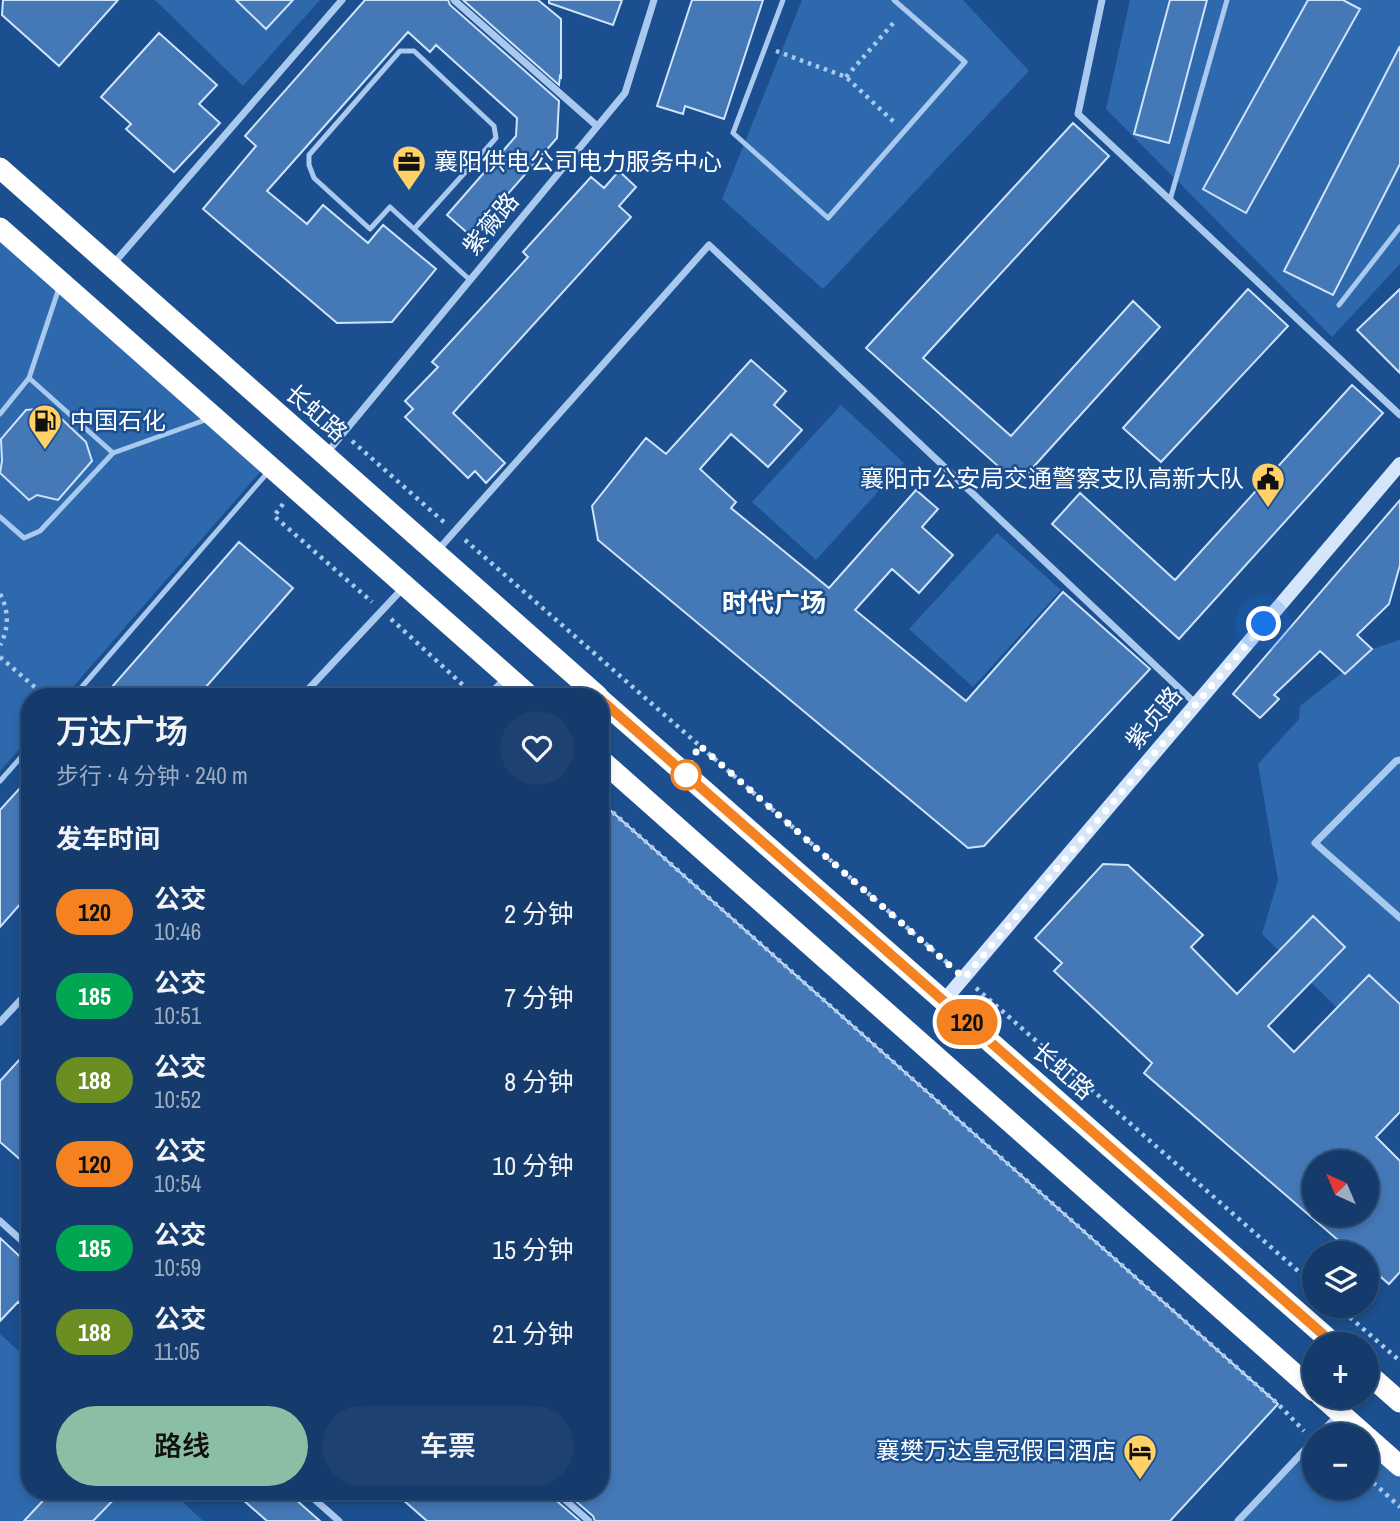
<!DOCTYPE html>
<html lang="zh">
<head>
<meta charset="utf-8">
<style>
  body { margin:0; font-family:"Archivo Narrow","Noto Sans SC",sans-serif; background:#1d4271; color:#f1f3f6; height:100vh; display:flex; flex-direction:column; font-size:26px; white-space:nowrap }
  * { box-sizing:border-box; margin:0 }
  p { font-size:23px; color:#9dadc1 }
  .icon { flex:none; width:38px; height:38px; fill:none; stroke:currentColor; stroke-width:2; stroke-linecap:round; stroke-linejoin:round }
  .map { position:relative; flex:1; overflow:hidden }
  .sheet { position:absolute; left:21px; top:688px; width:588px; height:812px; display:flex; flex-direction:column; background:#143b6b; border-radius:28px; box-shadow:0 4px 10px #0003,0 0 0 2px #33557e }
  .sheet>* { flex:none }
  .badge { padding:0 14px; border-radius:23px; font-size:24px; line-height:46px }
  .needle { width:46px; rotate:316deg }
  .buttons { position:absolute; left:1302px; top:1150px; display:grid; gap:14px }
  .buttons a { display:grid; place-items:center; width:77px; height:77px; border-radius:50%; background:#143b6b; box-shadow:0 4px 10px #0003,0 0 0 2px #33557e; font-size:35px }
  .you { position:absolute; width:35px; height:35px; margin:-18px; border:5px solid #fff; border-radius:50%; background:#1a73e8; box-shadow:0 0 0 10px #1a73e833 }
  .map>.badge { position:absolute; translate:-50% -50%; box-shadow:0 0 0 4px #fff }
  h2 { padding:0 35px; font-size:26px; line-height:63px }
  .round { display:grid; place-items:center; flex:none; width:74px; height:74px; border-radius:37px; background:#1d4271 }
  .overview { display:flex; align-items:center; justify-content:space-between; height:119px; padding:0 35px }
  h1 { font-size:33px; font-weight:600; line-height:52px }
  .action { display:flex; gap:14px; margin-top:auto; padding:14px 35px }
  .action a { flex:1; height:80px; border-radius:42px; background:#8abfa5; color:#111; font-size:28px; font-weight:600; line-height:80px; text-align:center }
  .action a+a { background:#1d4271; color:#f1f3f6 }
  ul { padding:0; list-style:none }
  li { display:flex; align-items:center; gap:21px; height:84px; padding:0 35px }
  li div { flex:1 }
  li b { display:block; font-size:26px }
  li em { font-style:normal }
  li .badge { min-width:77px; font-weight:700; text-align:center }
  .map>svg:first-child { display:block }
</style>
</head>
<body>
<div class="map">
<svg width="1400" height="1521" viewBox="0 0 1400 1521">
  <rect width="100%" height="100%" fill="#1b4f8f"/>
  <path fill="#2e69ad" d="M 155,0 L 320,0 L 243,86 Z
    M 802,0 L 963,0 L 1029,71 L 823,289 L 722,199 Z
    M 1130,0 L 1400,0 L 1400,264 L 1332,337 L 1106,109 Z
    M 0,239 L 261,471 L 65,696 L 30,696 L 30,737 L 0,771 Z
    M 841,405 L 904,463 L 816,560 L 752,502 Z
    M 997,533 L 1061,590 L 973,687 L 909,629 Z
    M 1400,640 L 1400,1070 L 1262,934 L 1278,880 L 1258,764 L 1299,719 L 1300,706 L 1372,649 Z
    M 0,1334 L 30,1361 L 30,1491 L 171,1491 L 203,1521 L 0,1521 Z
    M 1367,1437 L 1400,1466 L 1400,1521 L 1238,1521 L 1314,1440 L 1314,1488 L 1367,1488 Z"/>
  <path fill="#4478b7" stroke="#cfe3fa" stroke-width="2" fill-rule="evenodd" d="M 3,0 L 118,0 L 59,66 L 2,15 Z
    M 236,0 L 293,0 L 266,29 Z
    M 365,0 L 448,0 L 450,5 L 559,101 L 557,138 L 471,236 L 447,215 L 516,136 L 517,118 L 436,45 L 430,52 L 408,32 L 267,191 L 307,224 L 323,205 L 368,243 L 383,225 L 436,269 L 392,322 L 337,323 L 203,209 L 256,146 L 245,136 Z
    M 463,0 L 538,0 L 561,19 L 561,77 L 560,76 L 559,85 Z
    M 549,0 L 622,0 L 613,25 L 549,3 Z
    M 692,0 L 763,0 L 724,119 L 685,106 L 683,114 L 657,106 Z
    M 1170,0 L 1207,0 L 1169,143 L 1134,134 Z
    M 1308,0 L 1343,0 L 1360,9 L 1246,213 L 1203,189 Z
    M 159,33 L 217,85 L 199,104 L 220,123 L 174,172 L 126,129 L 131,124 L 101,97 Z
    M 1400,46 L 1400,164 L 1333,295 L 1284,271 Z
    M 1073,123 L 1109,156 L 923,358 L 1011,436 L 1133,301 L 1160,327 L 1018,484 L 866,348 Z
    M 619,171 L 636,187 L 619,206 L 631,217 L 453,413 L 505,463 L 486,483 L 475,471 L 468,478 L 405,417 L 413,409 L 405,401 L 438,367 L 432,362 L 528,257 L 523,252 L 591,177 L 604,188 Z
    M 1248,289 L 1288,326 L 1161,462 L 1123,428 Z
    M 1400,289 L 1400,373 L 1357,330 Z
    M 751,360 L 786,391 L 774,405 L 802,430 L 768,467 L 731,434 L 700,469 L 736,502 L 731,508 L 829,588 L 916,490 L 938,509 L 922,527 L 953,555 L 919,593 L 892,569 L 855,610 L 966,701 L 1063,592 L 1150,669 L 984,846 L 968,848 L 598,540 L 592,506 L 646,438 L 666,454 Z
    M 1352,385 L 1383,413 L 1179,639 L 1052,524 L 1080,493 L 1175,580 Z
    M 50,408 L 86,442 L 92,461 L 58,500 L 37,495 L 29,500 L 0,473 L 2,461 L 1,439 L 26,410 Z
    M 1400,500 L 1400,565 L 1389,604 L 1357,635 L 1372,649 L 1345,674 L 1320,651 L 1274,695 L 1279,699 L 1260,718 L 1233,694 Z
    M 239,542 L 293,588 L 198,696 L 104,696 Z
    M 30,777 L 30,893 L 0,927 L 0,810 Z
    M 600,801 L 1278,1404 L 1170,1521 L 595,1521 L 593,1516 L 564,1491 L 600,1491 Z
    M 1103,864 L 1128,865 L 1203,935 L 1191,947 L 1237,994 L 1313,916 L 1345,947 L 1268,1026 L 1294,1052 L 1369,975 L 1400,1004 L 1400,1112 L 1376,1137 L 1400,1161 L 1400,1272 L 1389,1284 L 1367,1265 L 1367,1253 L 1353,1253 L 1144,1073 L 1152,1063 L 1054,971 L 1062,963 L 1035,938 ZM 1314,1162 L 1367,1162 L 1367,1214 L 1314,1214 Z
    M 30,1048 L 30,1168 L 0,1142 L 0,1081 Z
    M 0,1238 L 30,1266 L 30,1313 L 18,1302 L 0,1321 Z
    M 52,1491 L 122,1491 L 93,1521 L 24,1521 Z
    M 233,1491 L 286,1491 L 320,1521 L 267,1521 Z
    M 393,1491 L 549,1491 L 551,1496 L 580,1521 L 427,1521 Z"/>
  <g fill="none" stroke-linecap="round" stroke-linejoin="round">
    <path stroke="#a9c9ee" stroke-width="4.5" stroke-dasharray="3.5 5" stroke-linecap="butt" d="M 776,51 L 846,77 L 895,123
      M 846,77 L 896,20
      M 352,441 L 445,523
      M 283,504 L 274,516 L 372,602
      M 465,540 L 951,966
      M 0,594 C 9,610 9,629 0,645
      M 391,619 L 475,696
      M 0,657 L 45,696
      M 600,801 L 1278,1404 L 1304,1431
      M 976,988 L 1314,1285
      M 1337,1306 L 1400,1361
      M 1367,1477 L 1400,1507"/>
    <path stroke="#a9c9ee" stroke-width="5" d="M 783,0 L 733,133 L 828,218 L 965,62 L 894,0
      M 1170,200 L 1227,0
      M 414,229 L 390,207 L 370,229 L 314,178 L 309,165 L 309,155 L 400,51 L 414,51 L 494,126 L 496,138 L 414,229 L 470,280
      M 59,288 L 29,378 L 113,453 L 208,419
      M 1339,305 L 1400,227
      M 0,414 L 29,378
      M 0,517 L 24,538 L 40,531 L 113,453
      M 74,696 L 269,471
      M 0,781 L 30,747"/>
    <path stroke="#a9c9ee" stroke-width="7" d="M 454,0 L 597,126
      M 1102,0 L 1078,114 L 1400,415
      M 114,263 L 342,0
      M 326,454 L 625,93 L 654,0
      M 438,550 L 709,245 L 1196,704
      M 302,696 L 404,587
      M 488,696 L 507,677
      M 1400,760 L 1396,761 L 1315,843 L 1400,918
      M 0,1022 L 30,990
      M 0,1221 L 30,1248
      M 1319,1435 L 1339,1414
      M 305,1491 L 339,1521
      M 555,1491 L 589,1521
      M 1238,1521 L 1314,1440"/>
    <path stroke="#d6e6fa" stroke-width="14" d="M 943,1002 L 1400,464"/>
    <path stroke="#fff" stroke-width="21" d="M 0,168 L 598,696
      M 0,228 L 530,696
      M 600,699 L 1334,1344
      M 600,759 L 1314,1391
      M 1367,1373 L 1400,1402
      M 1321,1396 L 1365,1435
      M 1367,1437 L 1400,1466"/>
  </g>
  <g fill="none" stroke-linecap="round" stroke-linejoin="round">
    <g stroke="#fff" stroke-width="16">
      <path id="line" d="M 600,699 L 1334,1344"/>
    </g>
    <use href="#line" stroke="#f58220" stroke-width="10"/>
    <path stroke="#fff" stroke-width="7" stroke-dasharray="0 12.6" d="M 686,775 L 699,745 L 964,978 L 1264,624"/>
  </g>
  <defs>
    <g id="office-pin" transform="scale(1.75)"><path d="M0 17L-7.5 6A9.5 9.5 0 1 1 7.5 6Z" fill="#ffd166" stroke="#1b4f8f"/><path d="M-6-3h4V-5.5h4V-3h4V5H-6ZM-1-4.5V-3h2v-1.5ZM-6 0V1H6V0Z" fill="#111"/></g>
    <g id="fuel-pin" transform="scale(1.75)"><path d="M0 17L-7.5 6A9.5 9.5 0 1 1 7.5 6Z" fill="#ffd166" stroke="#1b4f8f"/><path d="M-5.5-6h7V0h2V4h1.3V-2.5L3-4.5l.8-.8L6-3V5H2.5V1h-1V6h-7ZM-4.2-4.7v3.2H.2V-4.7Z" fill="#111"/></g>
    <g id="civic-pin" transform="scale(1.75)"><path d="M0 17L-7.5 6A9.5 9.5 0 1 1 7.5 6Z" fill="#ffd166" stroke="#1b4f8f"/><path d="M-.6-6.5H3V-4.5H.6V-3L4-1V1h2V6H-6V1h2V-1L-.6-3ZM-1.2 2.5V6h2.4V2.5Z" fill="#111"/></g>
    <g id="hotel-pin" transform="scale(1.75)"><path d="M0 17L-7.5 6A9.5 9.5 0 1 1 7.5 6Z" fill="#ffd166" stroke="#1b4f8f"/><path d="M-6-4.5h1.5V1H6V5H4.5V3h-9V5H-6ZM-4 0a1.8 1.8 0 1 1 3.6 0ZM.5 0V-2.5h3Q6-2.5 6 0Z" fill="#111"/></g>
  </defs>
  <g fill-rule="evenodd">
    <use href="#office-pin" x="409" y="162"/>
    <use href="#fuel-pin" x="45" y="421"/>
    <use href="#civic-pin" x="1268" y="479"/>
    <use href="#hotel-pin" x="1140" y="1451"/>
  </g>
  <circle fill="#fff" stroke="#f58220" stroke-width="3.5" cx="686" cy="775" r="14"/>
  <g text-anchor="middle" stroke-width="5" stroke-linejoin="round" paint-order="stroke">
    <g font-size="24" fill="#fff" stroke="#1b4f8f" text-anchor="start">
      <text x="434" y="170">襄阳供电公司电力服务中心</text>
      <text x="70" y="429">中国石化</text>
      <text x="1244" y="487" text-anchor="end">襄阳市公安局交通警察支队高新大队</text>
      <text x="1116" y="1459" text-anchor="end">襄樊万达皇冠假日酒店</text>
    </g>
    <g font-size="24" fill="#fff" stroke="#1b4f8f">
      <text transform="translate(491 224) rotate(-51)" y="8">紫薇路</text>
      <text transform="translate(316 413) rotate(41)" y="8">长虹路</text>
      <text transform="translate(1154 718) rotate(-50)" y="8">紫贞路</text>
      <text transform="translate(1063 1071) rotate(41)" y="8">长虹路</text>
    </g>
    <g font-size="26" font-weight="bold" fill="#fff" stroke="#1b4f8f">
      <text x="774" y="612">时代广场</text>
    </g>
  </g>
</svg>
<div class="buttons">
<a><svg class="needle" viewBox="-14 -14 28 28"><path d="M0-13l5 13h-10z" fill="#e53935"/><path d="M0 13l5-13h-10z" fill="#9dadc1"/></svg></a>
<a><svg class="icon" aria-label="layers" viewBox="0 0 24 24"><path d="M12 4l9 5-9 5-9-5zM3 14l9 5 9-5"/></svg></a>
<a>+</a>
<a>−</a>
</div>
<div class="you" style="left:1264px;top:624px"></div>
<b class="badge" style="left:967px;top:1022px;background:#f58220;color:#111">120</b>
<section class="sheet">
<div class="overview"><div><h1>万达广场</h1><p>步行 · 4 分钟 · 240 m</p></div><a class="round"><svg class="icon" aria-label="heart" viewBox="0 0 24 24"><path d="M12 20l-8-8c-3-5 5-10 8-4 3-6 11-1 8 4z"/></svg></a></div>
<h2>发车时间</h2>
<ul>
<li><span class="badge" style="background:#f58220;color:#111">120</span><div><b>公交</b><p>10:46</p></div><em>2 分钟</em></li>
<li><span class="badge" style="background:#00a651;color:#fff">185</span><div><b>公交</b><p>10:51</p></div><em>7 分钟</em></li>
<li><span class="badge" style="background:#6b8e23;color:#fff">188</span><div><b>公交</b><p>10:52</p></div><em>8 分钟</em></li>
<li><span class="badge" style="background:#f58220;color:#111">120</span><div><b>公交</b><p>10:54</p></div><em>10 分钟</em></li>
<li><span class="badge" style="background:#00a651;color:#fff">185</span><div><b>公交</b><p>10:59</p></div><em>15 分钟</em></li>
<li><span class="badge" style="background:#6b8e23;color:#fff">188</span><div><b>公交</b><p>11:05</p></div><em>21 分钟</em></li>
</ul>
<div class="action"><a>路线</a><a>车票</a></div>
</section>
</div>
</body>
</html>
